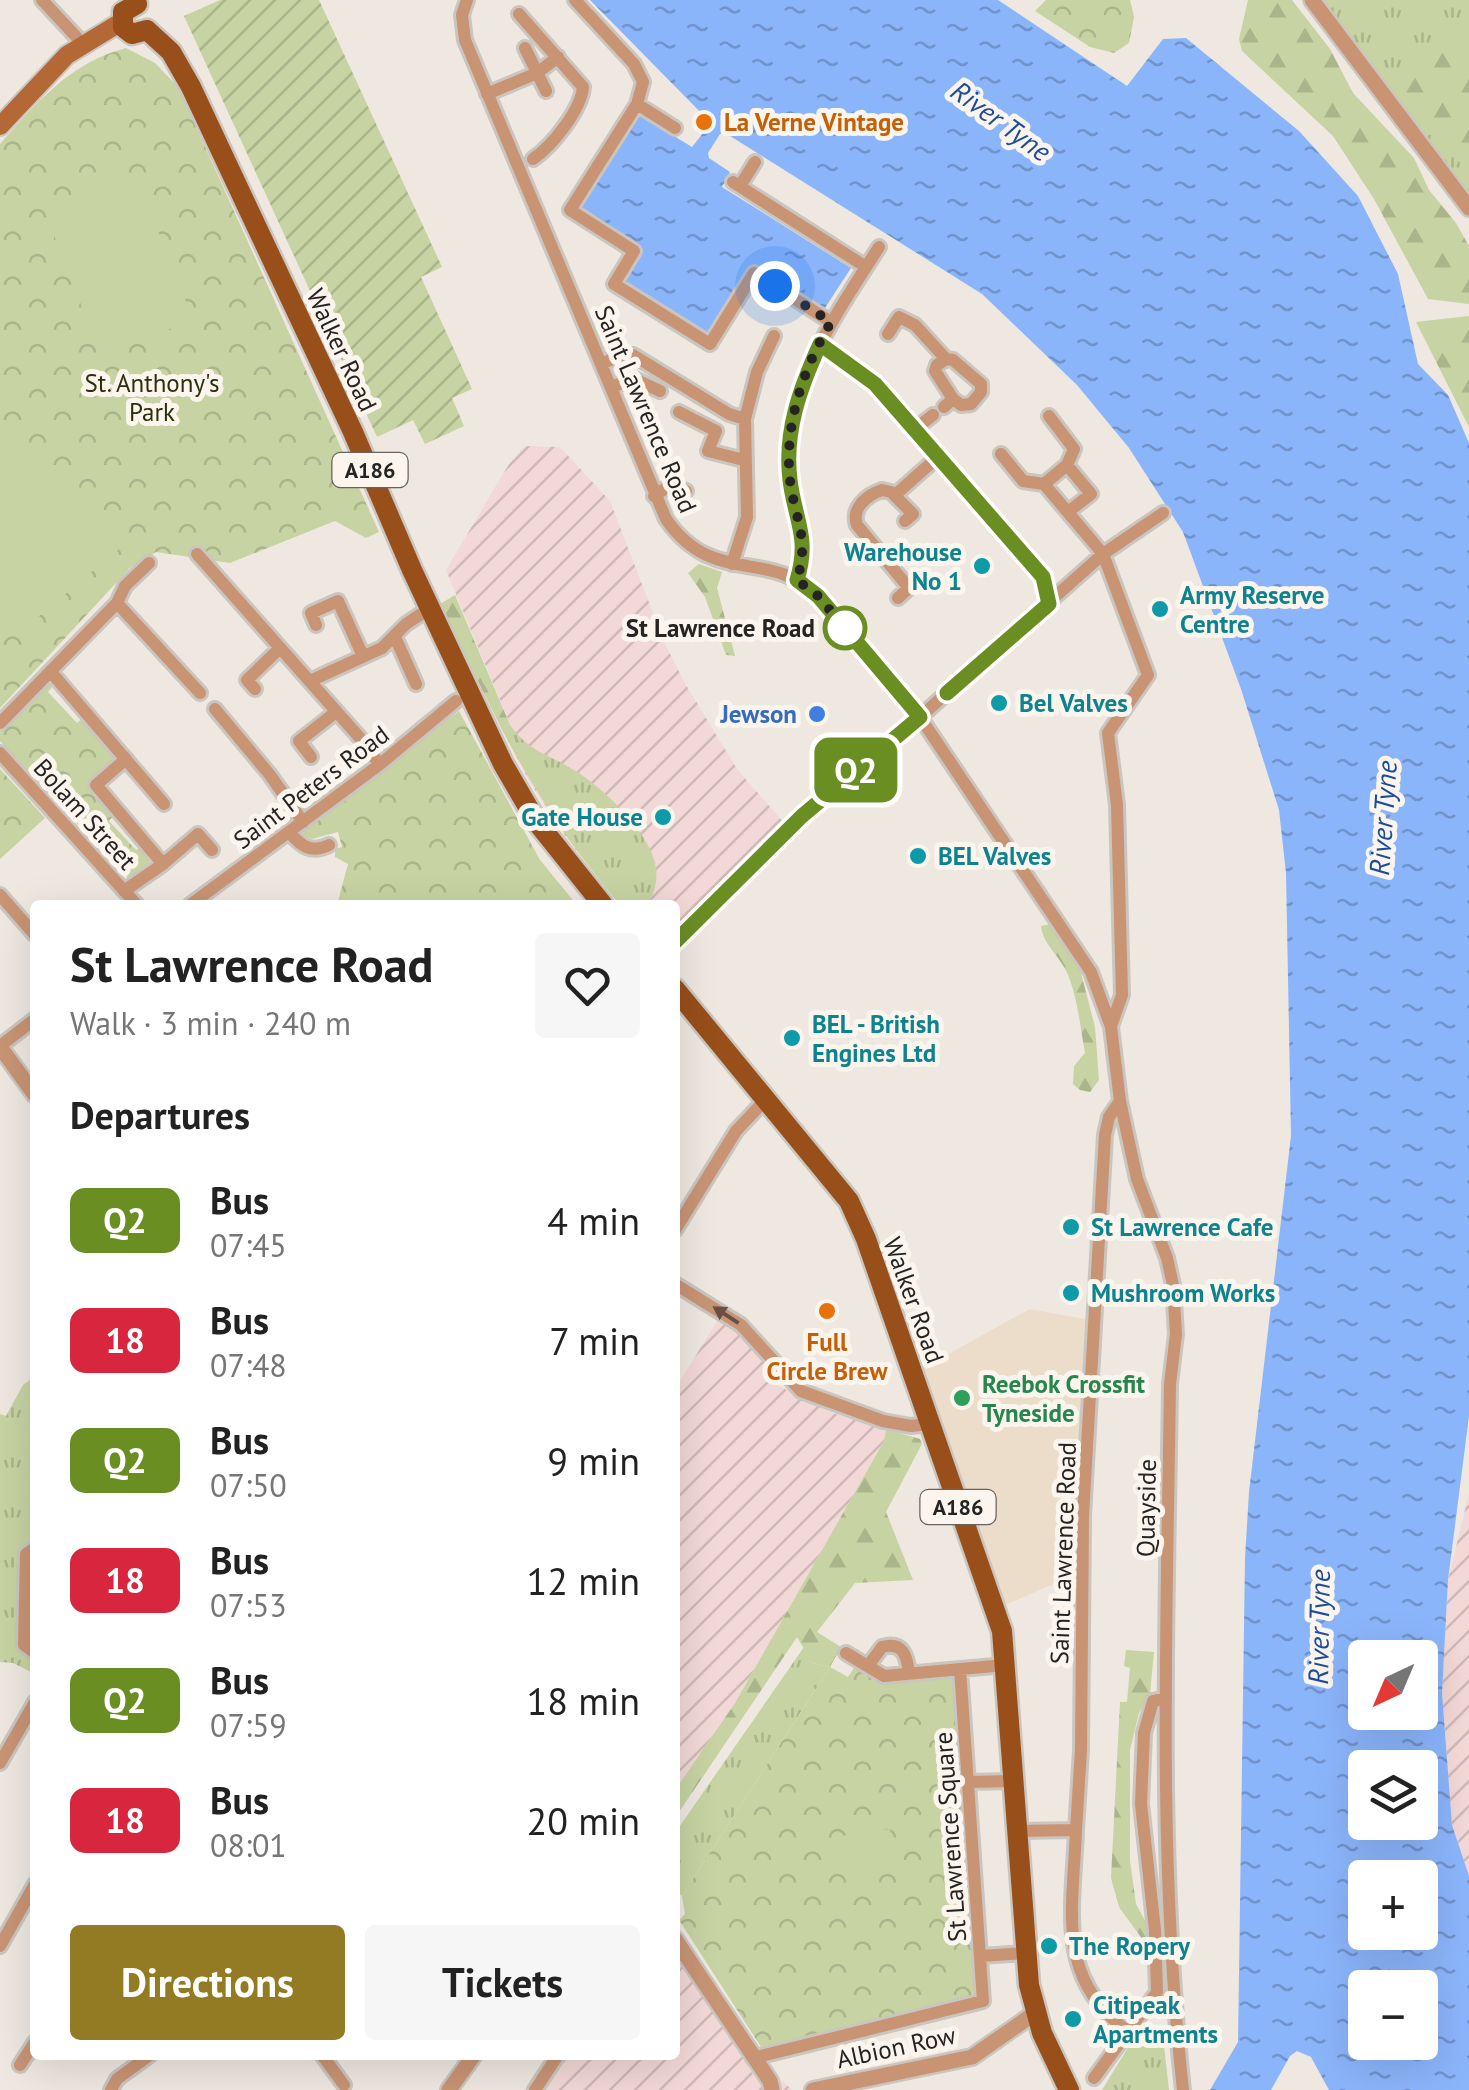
<!DOCTYPE html>
<html lang="en">
<head>
<meta charset="utf-8">
<style>
  body { margin:0; font-family:"PT Sans",sans-serif; background:#f6f6f6; color:#222; height:100vh; display:flex; flex-direction:column; font-size:38px; white-space:nowrap }
  * { box-sizing:border-box; margin:0 }
  p { font-size:32px; color:#767676 }
  .icon { flex:none; width:55px; height:55px; fill:none; stroke:currentColor; stroke-width:2; stroke-linecap:round; stroke-linejoin:round }
  .map { position:relative; flex:1; overflow:hidden }
  .side { position:absolute; left:30px; top:900px; width:650px; height:1160px; display:flex; flex-direction:column; background:#fff; border-radius:10px; box-shadow:0 10px 40px #0002 }
  .side>* { flex:none }
  .badge { padding:0 20px; border-radius:15px; font-size:35px; line-height:65px }
  .needle { width:65px; rotate:224deg }
  .fabs { position:absolute; left:1348px; top:1640px; display:grid; gap:20px }
  .fabs a { display:grid; place-items:center; width:90px; height:90px; border-radius:10px; background:#fff; box-shadow:0 10px 40px #0002; font-size:50px }
  .you { position:absolute; width:50px; height:50px; margin:-25px; border:8px solid #fff; border-radius:50%; background:#1a73e8; box-shadow:0 0 0 15px #1a73e833 }
  .map>.badge { position:absolute; translate:-50% -50%; box-shadow:0 0 0 5px #fff }
  h2 { padding:0 40px; font-size:38px; line-height:90px }
  .round { display:grid; place-items:center; flex:none; width:105px; height:105px; border-radius:10px; background:#f6f6f6 }
  .summary { display:flex; align-items:center; justify-content:space-between; height:170px; padding:0 40px }
  h1 { font-size:48px; font-weight:600; line-height:75px }
  .cta { display:flex; gap:20px; margin-top:auto; padding:20px 40px }
  .cta a { flex:1; height:115px; border-radius:10px; background:#927b22; color:#fff; font-size:40px; font-weight:600; line-height:115px; text-align:center }
  .cta a+a { background:#f6f6f6; color:#222 }
  ul { padding:0; list-style:none }
  li { display:flex; align-items:center; gap:30px; height:120px; padding:0 40px }
  li div { flex:1 }
  li b { display:block; font-size:38px }
  li em { font-style:normal }
  li .badge { min-width:110px; font-weight:700; text-align:center }
  .map>svg:first-child { display:block }
</style>
</head>
<body>
<div class="map">
<svg width="1469" height="2090" viewBox="0 0 1469 2090">
  <defs>
    <pattern id="industrial-furrows" width="10" height="10" patternUnits="userSpaceOnUse" patternTransform="scale(2.5)"><rect width="10" height="10" fill="#f2d8d6"/><path d="M-1 1l2-2M0 10L10 0M9 11l2-2" fill="none" stroke="#cfb9b7"/></pattern>
    <pattern id="grass-tufts" width="24" height="20" patternUnits="userSpaceOnUse" patternTransform="scale(2.5)"><rect width="24" height="20" fill="#c7d3a2"/><path d="M3 7l-1-3M5 7V3M7 7l1-3M15 17l-1-3M17 17v-4M19 17l1-3" fill="none" stroke="#abb58b"/></pattern>
    <pattern id="forest-firs" width="22" height="20" patternUnits="userSpaceOnUse" patternTransform="scale(2.5)"><rect width="22" height="20" fill="#c7d3a2"/><path d="M5 1l3.5 6h-7zM16 11l3.5 6h-7z" fill="#abb58b"/></pattern>
    <pattern id="park-crowns" width="20" height="18" patternUnits="userSpaceOnUse" patternTransform="scale(2.5)"><rect width="20" height="18" fill="#c7d3a2"/><path d="M2 6a3 3 0 1 1 6 0M12 15a3 3 0 1 1 6 0" fill="none" stroke="#abb58b"/></pattern>
    <pattern id="garden-furrows" width="10" height="10" patternUnits="userSpaceOnUse" patternTransform="scale(2.5)"><rect width="10" height="10" fill="#c7d3a2"/><path d="M-1 1l2-2M0 10L10 0M9 11l2-2" fill="none" stroke="#abb58b"/></pattern>
    <pattern id="water-ripples" width="26" height="14" patternUnits="userSpaceOnUse" patternTransform="scale(2.5)"><rect width="26" height="14" fill="#8bb5fb"/><path d="M2 4q2-2 4 0t4 0M15 11q2-2 4 0t4 0" fill="none" stroke="#7193cb"/></pattern>
  </defs>
  <rect width="100%" height="100%" fill="#eee8e1"/>
  <path fill="#ebddc9" d="M 1030,1309 L 1090,1320 L 1075,1575 L 1005,1605 L 923,1368 Z"/>
  <path fill="url(#industrial-furrows)" d="M 525,446 L 560,447 L 610,501 L 665,644 L 686,685 L 737,769 L 785,824 L 675,928 L 675,905 L 620,905 L 567,839 L 529,781 L 501,728 L 510,724 L 446,570 L 509,464 Z
    M 719,1318 L 747,1338 L 775,1374 L 773,1383 L 833,1413 L 886,1429 L 884,1441 L 735,1703 L 675,1790 L 675,1389 Z
    M 1469,1493 L 1469,1876 L 1452,1825 L 1442,1693 L 1448,1580 Z
    M 675,1953 L 756,2079 L 783,2081 L 792,2090 L 524,2090 L 547,2055 L 675,2055 Z"/>
  <path fill="url(#grass-tufts)" d="M 1322,0 L 1469,0 L 1469,193 L 1461,182 Z
    M 510,725 C 531,753 544,752 572,769 C 601,785 652,834 656,868 C 658,881 654,893 648,905 L 620,905 C 573,850 535,792 501,728 Z
    M 35,1376 L 35,1542 L 21,1552 L 18,1646 L 35,1658 L 35,1674 L 13,1663 L 0,1662 L 0,1414 L 6,1416 L 23,1385 Z
    M 804,1647 L 812,1663 L 830,1667 L 682,1896 L 675,1891 L 675,1833 Z
    M 1143,2023 L 1164,2046 L 1169,2090 L 1102,2090 Z"/>
  <path fill="url(#forest-firs)" d="M 1248,0 L 1292,0 L 1330,49 L 1353,93 L 1414,158 L 1429,190 L 1456,223 L 1469,246 L 1469,304 L 1428,299 L 1374,199 L 1333,136 L 1242,51 L 1239,39 Z
    M 1423,42 L 1469,63 L 1469,174 L 1428,124 L 1406,91 Z
    M 1469,316 L 1469,427 L 1416,322 Z
    M 699,564 L 722,572 L 717,588 L 735,656 L 726,655 L 705,597 L 688,573 Z
    M 455,595 L 510,725 L 501,728 L 440,604 Z
    M 1050,924 L 1080,969 L 1095,1027 L 1099,1080 L 1090,1092 L 1080,1090 L 1073,1084 L 1074,1066 L 1085,1053 C 1080,1027 1078,999 1068,975 C 1061,957 1043,945 1041,926 Z
    M 886,1429 L 920,1439 L 922,1444 L 886,1512 L 913,1580 L 855,1583 L 817,1632 L 841,1647 L 830,1667 L 812,1663 L 797,1637 L 675,1818 L 675,1790 L 735,1703 L 884,1441 Z
    M 1126,1650 L 1154,1652 L 1150,1694 L 1139,1713 L 1130,1750 L 1130,1861 L 1136,1904 L 1148,1926 L 1148,1947 L 1119,1907 L 1111,1878 L 1120,1702 L 1127,1702 L 1130,1668 L 1124,1666 Z"/>
  <path fill="url(#park-crowns)" d="M 1046,0 L 1130,0 L 1134,17 L 1129,43 L 1114,53 L 1090,47 L 1035,11 Z
    M 126,48 L 155,63 L 178,87 L 379,532 L 366,538 L 335,521 L 230,563 L 156,552 L 130,568 L 0,708 L 0,144 C 36,103 71,62 126,48 Z
    M 49,681 L 53,686 L 48,692 L 77,723 L 83,718 L 120,761 L 92,787 L 115,814 L 109,821 L 136,850 L 140,848 L 152,860 L 130,880 L 0,741 L 0,733 Z
    M 459,711 L 540,860 L 577,905 L 337,905 L 348,864 L 335,857 L 335,849 L 342,847 L 338,832 L 312,839 L 298,834 Z
    M 0,769 L 45,818 L 0,859 Z
    M 856,1665 L 887,1683 L 957,1678 L 977,1995 L 761,2047 L 679,1920 L 685,1914 L 682,1896 L 830,1667 L 848,1677 Z"/>
  <path fill="url(#garden-furrows)" d="M 220,0 L 319,0 L 442,267 L 421,277 L 472,389 L 452,398 L 464,426 L 425,444 L 413,420 L 377,437 L 184,16 Z"/>
  <path fill="#c7d3a2" d="M 135,172 L 193,320 L 101,356 L 43,207 Z
    M 14,425 L 64,484 L 0,539 L 0,437 Z
    M 69,490 L 119,549 L 24,629 L 0,601 L 0,548 Z
    M 890,1829 L 894,1858 L 846,1864 L 842,1836 Z"/>
  <path fill="url(#water-ripples)" fill-rule="evenodd" d="M 590,0 L 998,0 L 1127,86 L 1163,39 L 1186,38 L 1299,131 L 1358,196 L 1398,274 L 1418,364 L 1448,395 L 1469,443 L 1469,1416 L 1448,1580 L 1442,1693 L 1452,1825 L 1469,1876 L 1469,2090 L 1329,2090 L 1311,2057 L 1297,2051 L 1290,2056 L 1271,2090 L 1210,2090 L 1238,2042 L 1245,1558 L 1249,1492 L 1291,1136 L 1286,873 L 1279,810 L 1241,689 L 1183,532 L 1129,448 L 1077,385 L 982,294 L 727,134 L 720,134 L 708,153 L 709,158 L 730,172 L 722,187 L 851,268 L 823,311 L 750,266 L 708,335 L 624,281 L 643,250 L 579,209 L 638,114 L 692,147 L 711,123 ZM 1365,1658 L 1420,1658 L 1420,1712 L 1365,1712 ZM 1365,1768 L 1420,1768 L 1420,1822 L 1365,1822 ZM 1365,1878 L 1420,1878 L 1420,1932 L 1365,1932 ZM 1365,1988 L 1420,1988 L 1420,2042 L 1365,2042 Z"/>
  <g fill="none" stroke-linecap="round" stroke-linejoin="round">
    <g stroke="#cac5bf" stroke-width="18">
      <path id="minor" d="M 42,0 L 82,43
        M 467,0 L 462,15 L 465,40 L 666,519 C 713,587 768,548 817,595 L 920,717 L 1091,972 L 1111,1027 L 1120,1101 L 1137,1179 L 1167,1258 L 1173,1285 L 1176,1334 L 1170,1384 C 1167,1619 1157,1856 1183,2090
        M 575,0 L 634,64 L 643,82 L 637,104 L 570,210 L 634,251 L 614,284 L 710,344 L 754,273 L 831,322
        M 519,14 L 583,87 C 581,110 552,146 533,159
        M 525,48 L 546,91
        M 487,94 L 537,73 L 558,57
        M 637,104 L 675,128
        M 733,182 L 866,267
        M 740,186 L 755,162
        M 888,334 L 899,317 L 915,325 L 946,359
        M 819,344 L 875,384 L 1043,577 L 1049,603
        M 601,364 L 622,355 L 633,355 L 729,414 L 745,419
        M 611,387 L 634,379 L 660,391
        M 944,407 L 953,399 L 935,371 L 937,365 L 946,359 L 953,360 L 981,384 L 981,392 L 971,404 L 961,405 L 953,399
        M 679,412 L 716,431 L 708,451 L 744,460
        M 1049,416 L 1074,449 L 1067,465
        M 915,429 L 933,415
        M 1001,454 L 1023,481 L 1044,484
        M 895,495 L 939,456
        M 654,496 L 672,484 L 686,491
        M 1068,512 L 1091,494 L 1067,465 L 1044,484 L 1103,554 L 1148,675 L 1108,733 L 1117,805 L 1122,995 L 1111,1026
        M 197,554 L 360,738 L 377,761
        M 732,564 L 747,517 L 745,419 L 757,372 L 774,336
        M 797,580 C 812,531 791,512 789,466 C 786,383 837,313 879,247
        M 898,598 L 909,588 L 857,525 C 851,508 867,495 882,490 L 891,492 L 913,514 L 905,521
        M 117,603 L 200,693
        M 316,625 L 311,613 L 338,601 L 363,656
        M 395,637 L 416,684
        M 51,672 L 164,804
        M 310,681 L 382,648 L 406,624 L 430,608
        M 255,689 L 247,680 L 280,648
        M 215,709 L 270,775 L 303,822
        M 0,723 L 117,603 L 125,586 L 149,563
        M 0,753 L 137,905
        M 311,757 L 299,741 L 336,712
        M 126,759 L 96,785 L 163,864 L 198,834 L 212,850
        M 289,832 C 301,846 311,854 329,845
        M 124,891 L 163,864
        M 0,895 L 35,935
        M 190,905 L 379,765 L 456,701
        M 675,942 L 802,816 L 920,717 L 1103,554 L 1163,513
        M 0,1046 L 35,1019
        M 675,1230 L 736,1131 L 767,1098
        M 675,1284 L 741,1325 L 801,1391 L 883,1421 L 911,1426 L 930,1424
        M 35,1548 L 26,1554 L 24,1645 L 35,1653
        M 846,1653 L 884,1676 L 1005,1665
        M 868,1666 L 882,1647 C 903,1641 907,1656 909,1673
        M 0,1763 L 35,1702
        M 969,1782 L 1013,1781
        M 1076,1830 C 1073,1911 1055,1979 1129,2032
        M 1017,1831 L 1076,1830 L 1081,1750 L 1083,1516 L 1105,1135 L 1109,1117 L 1120,1101
        M 0,1946 L 35,1884
        M 981,1956 L 1025,1953
        M 322,2055 L 344,2085
        M 753,2058 L 983,2001 L 960,1669
        M 20,2065 L 35,2042
        M 1094,2078 L 1157,1992 L 1155,1930 L 1141,1804 L 1144,1733 L 1153,1701 L 1166,1698
        M 111,2090 L 117,2079 L 150,2055
        M 535,2090 L 558,2055"/>
    </g>
    <g stroke="#cac5bf" stroke-width="20">
      <path id="tertiary" d="M 1312,0 L 1469,208
        M 0,1047 L 35,1095
        M 675,1939 L 770,2081 L 772,2090
        M 449,2090 L 474,2055
        M 813,2090 L 972,2057 L 1035,2013"/>
    </g>
    <g stroke="#cac5bf" stroke-width="22">
      <path id="secondary" d="M 0,126 L 67,55 L 121,22"/>
    </g>
    <g stroke="#cac5bf" stroke-width="25">
      <path id="primary" d="M 137,4 L 123,12 L 123,27 L 132,34 L 147,30
        M 147,30 L 171,52 L 191,87 L 353,432 L 412,570 L 503,764 L 536,821 L 603,905
        M 675,989 L 849,1201 L 866,1239 L 1002,1631 L 1029,1985 L 1042,2033 L 1069,2090"/>
    </g>
    <use href="#minor" stroke="#c89474" stroke-width="12"/>
    <use href="#tertiary" stroke="#c89474" stroke-width="15"/>
    <use href="#secondary" stroke="#b36836" stroke-width="18"/>
    <use href="#primary" stroke="#984f19" stroke-width="20"/>
  </g>
  <defs><path id="oneway-solid" d="M-6-.8H1V-3.2L6.5 0L1 3.2V.8H-6Z" transform="scale(2.5)"/></defs>
  <use fill="#675143" href="#oneway-solid" transform="translate(726 1315) rotate(-147)"/>
  <g fill="none" stroke-linecap="round" stroke-linejoin="round">
    <g stroke="#fff" stroke-width="22">
      <path id="line" d="M 675,942 L 802,816 L 920,717 L 818,596 L 797,580 C 810,537 795,521 790,480 C 784,432 800,388 820,344 L 875,384 L 1043,577 L 1049,604 L 947,693"/>
    </g>
    <use href="#line" stroke="#6b8e23" stroke-width="15"/>
    <path stroke="#262422" stroke-width="10" stroke-dasharray="0 18" d="M 775,286 L 831,322 C 803,369 784,425 790,480 C 795,521 810,537 797,580 L 818,596 L 845,628"/>
  </g>
  <g fill="#e8710a" stroke="#fbf5ee" stroke-width="4">
    <circle cx="704" cy="122" r="10"/>
    <circle cx="827" cy="1311" r="10"/>
  </g>
  <g fill="#0f9aa8" stroke="#fbf5ee" stroke-width="4">
    <circle cx="982" cy="566" r="10"/>
    <circle cx="1160" cy="609" r="10"/>
    <circle cx="999" cy="703" r="10"/>
    <circle cx="663" cy="817" r="10"/>
    <circle cx="918" cy="856" r="10"/>
    <circle cx="792" cy="1038" r="10"/>
    <circle cx="1071" cy="1227" r="10"/>
    <circle cx="1071" cy="1293" r="10"/>
    <circle cx="1049" cy="1946" r="10"/>
    <circle cx="1073" cy="2019" r="10"/>
  </g>
  <circle fill="#fff" stroke="#6b8e23" stroke-width="5" cx="845" cy="628" r="20"/>
  <circle fill="#3f7fe0" stroke="#fbf5ee" stroke-width="4" cx="817" cy="714" r="10"/>
  <circle fill="#2e9e5b" stroke="#fbf5ee" stroke-width="4" cx="962" cy="1398" r="10"/>
  <g text-anchor="middle" stroke-width="10" stroke-linejoin="round" paint-order="stroke">
    <g fill="#fbf5ee" stroke="#66635f" stroke-width="2.5">
      <rect x="332.5" y="453" width="75" height="34" rx="8"/>
      <rect x="920.5" y="1490" width="75" height="34" rx="8"/>
    </g>
    <g font-size="22" font-weight="bold" fill="#262422">
      <text x="370" y="478">A186</text>
      <text x="958" y="1515">A186</text>
    </g>
    <g font-size="25" font-weight="bold" fill="#c56008" stroke="#fbf5ee" text-anchor="start">
      <text x="724" y="131">La Verne Vintage</text>
      <text x="827" y="1351" text-anchor="middle">Full<tspan x="827" dy="29">Circle Brew</tspan></text>
    </g>
    <g font-size="25" fill="#262422" stroke="#fbf5ee">
      <text transform="translate(342 350) rotate(65)" y="9">Walker Road</text>
      <text transform="translate(646 409) rotate(67)" y="9">Saint Lawrence Road</text>
      <text transform="translate(311 787) rotate(-37)" y="9">Saint Peters Road</text>
      <text transform="translate(85 814) rotate(48)" y="9">Bolam Street</text>
      <text transform="translate(914 1300) rotate(70)" y="9">Walker Road</text>
      <text transform="translate(1146 1508) rotate(-89)" y="9">Quayside</text>
      <text transform="translate(1063 1553) rotate(-88)" y="9">Saint Lawrence Road</text>
      <text transform="translate(950 1837) rotate(-94)" y="9">St Lawrence Square</text>
      <text transform="translate(896 2047) rotate(-12)" y="9">Albion Row</text>
    </g>
    <g font-size="25" fill="#29300b" stroke="#fbf5ee">
      <text x="152" y="392">St. Anthony's<tspan x="152" dy="29">Park</tspan></text>
    </g>
    <g font-size="25" font-weight="bold" fill="#0d838f" stroke="#fbf5ee" text-anchor="start">
      <text x="962" y="561" text-anchor="end">Warehouse<tspan x="962" dy="29">No 1</tspan></text>
      <text x="1180" y="604">Army Reserve<tspan x="1180" dy="29">Centre</tspan></text>
      <text x="1019" y="712">Bel Valves</text>
      <text x="643" y="826" text-anchor="end">Gate House</text>
      <text x="938" y="865">BEL Valves</text>
      <text x="812" y="1033">BEL - British<tspan x="812" dy="29">Engines Ltd</tspan></text>
      <text x="1091" y="1236">St Lawrence Cafe</text>
      <text x="1091" y="1302">Mushroom Works</text>
      <text x="1069" y="1955">The Ropery</text>
      <text x="1093" y="2014">Citipeak<tspan x="1093" dy="29">Apartments</tspan></text>
    </g>
    <g font-size="25" font-weight="bold" fill="#262422" stroke="#fbf5ee" text-anchor="end">
      <text x="815" y="637">St Lawrence Road</text>
    </g>
    <g font-size="25" font-weight="bold" fill="#366cbe" stroke="#fbf5ee" text-anchor="end">
      <text x="797" y="723">Jewson</text>
    </g>
    <g font-size="25" font-weight="bold" fill="#27864d" stroke="#fbf5ee" text-anchor="start">
      <text x="982" y="1393">Reebok Crossfit<tspan x="982" dy="29">Tyneside</tspan></text>
    </g>
    <g font-size="28" font-style="italic" fill="#1d4c9c" stroke="#fbf5ee">
      <text transform="translate(1001 121) rotate(36)" y="10">River Tyne</text>
      <text transform="translate(1383 818) rotate(-86)" y="10">River Tyne</text>
      <text transform="translate(1319 1627) rotate(-89)" y="10">River Tyne</text>
    </g>
  </g>
</svg>
<div class="fabs">
<a><svg class="needle" viewBox="-14 -14 28 28"><path d="M0-13l5 13h-10z" fill="#e53935"/><path d="M0 13l5-13h-10z" fill="#767676"/></svg></a>
<a><svg class="icon" aria-label="layers" viewBox="0 0 24 24"><path d="M12 4l9 5-9 5-9-5zM3 14l9 5 9-5"/></svg></a>
<a>+</a>
<a>−</a>
</div>
<div class="you" style="left:775px;top:286px"></div>
<b class="badge" style="left:856px;top:770px;background:#6b8e23;color:#fff">Q2</b>
<section class="side">
<div class="summary"><div><h1>St Lawrence Road</h1><p>Walk · 3 min · 240 m</p></div><a class="round"><svg class="icon" aria-label="heart" viewBox="0 0 24 24"><path d="M12 20l-8-8c-3-5 5-10 8-4 3-6 11-1 8 4z"/></svg></a></div>
<h2>Departures</h2>
<ul>
<li><span class="badge" style="background:#6b8e23;color:#fff">Q2</span><div><b>Bus</b><p>07:45</p></div><em>4 min</em></li>
<li><span class="badge" style="background:#d7263d;color:#fff">18</span><div><b>Bus</b><p>07:48</p></div><em>7 min</em></li>
<li><span class="badge" style="background:#6b8e23;color:#fff">Q2</span><div><b>Bus</b><p>07:50</p></div><em>9 min</em></li>
<li><span class="badge" style="background:#d7263d;color:#fff">18</span><div><b>Bus</b><p>07:53</p></div><em>12 min</em></li>
<li><span class="badge" style="background:#6b8e23;color:#fff">Q2</span><div><b>Bus</b><p>07:59</p></div><em>18 min</em></li>
<li><span class="badge" style="background:#d7263d;color:#fff">18</span><div><b>Bus</b><p>08:01</p></div><em>20 min</em></li>
</ul>
<div class="cta"><a>Directions</a><a>Tickets</a></div>
</section>
</div>
</body>
</html>
